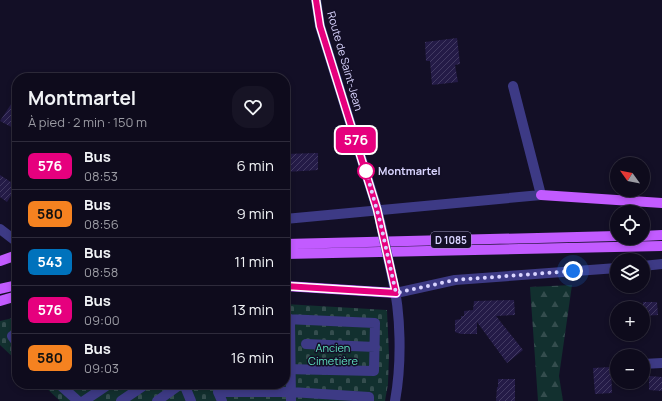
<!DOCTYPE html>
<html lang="fr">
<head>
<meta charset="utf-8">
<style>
  body { margin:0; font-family:Manrope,sans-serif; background:#171425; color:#f1f3f6; height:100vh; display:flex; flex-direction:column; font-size:15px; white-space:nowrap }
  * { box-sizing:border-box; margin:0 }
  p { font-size:13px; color:#9b9ba3 }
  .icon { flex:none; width:22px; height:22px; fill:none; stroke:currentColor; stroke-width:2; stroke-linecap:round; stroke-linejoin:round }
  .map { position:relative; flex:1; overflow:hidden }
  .side { position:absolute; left:12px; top:73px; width:278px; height:316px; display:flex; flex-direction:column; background:#0e0b1c; border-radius:16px; box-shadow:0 2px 6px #0003,0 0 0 1px #2e2b3b }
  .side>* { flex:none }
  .badge { padding:0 8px; border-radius:6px; font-size:14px; line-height:26px }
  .needle { width:26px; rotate:303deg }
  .fabs { position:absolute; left:610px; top:157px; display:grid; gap:8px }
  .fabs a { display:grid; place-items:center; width:40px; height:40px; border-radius:50%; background:#0e0b1c; box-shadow:0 2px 6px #0003,0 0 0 1px #2e2b3b; font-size:20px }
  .you { position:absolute; width:20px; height:20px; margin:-10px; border:3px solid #fff; border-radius:50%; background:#1a73e8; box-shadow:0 0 0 6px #1a73e833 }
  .map>.badge { position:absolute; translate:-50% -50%; box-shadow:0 0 0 2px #fff }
  .round { display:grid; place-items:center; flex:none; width:42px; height:42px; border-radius:16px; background:#171425 }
  .headline { display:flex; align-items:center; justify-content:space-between; height:68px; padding:0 16px }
  h1 { font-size:19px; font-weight:700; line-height:30px }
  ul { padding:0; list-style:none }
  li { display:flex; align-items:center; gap:12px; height:48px; padding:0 16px; border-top:1px solid #2e2b3b }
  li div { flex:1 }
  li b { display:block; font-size:15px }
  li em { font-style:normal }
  li .badge { min-width:44px; font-weight:700; text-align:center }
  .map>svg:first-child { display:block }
</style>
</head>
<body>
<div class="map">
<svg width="662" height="401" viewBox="0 0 662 401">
  <defs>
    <pattern id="forest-firs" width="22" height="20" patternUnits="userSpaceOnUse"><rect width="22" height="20" fill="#12302f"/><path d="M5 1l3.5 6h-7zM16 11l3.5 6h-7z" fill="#344d4e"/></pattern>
    <pattern id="cemetery-stones" width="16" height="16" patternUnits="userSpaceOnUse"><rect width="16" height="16" fill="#12302f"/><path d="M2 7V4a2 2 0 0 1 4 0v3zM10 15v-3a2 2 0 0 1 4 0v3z" fill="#344d4e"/></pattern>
    <pattern id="building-hatch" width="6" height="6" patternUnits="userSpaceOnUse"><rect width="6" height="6" fill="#241b47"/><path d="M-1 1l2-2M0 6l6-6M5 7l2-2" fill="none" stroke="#433b63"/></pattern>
  </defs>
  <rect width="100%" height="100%" fill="#130f26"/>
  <path fill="url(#forest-firs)" d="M 572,285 L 559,376 L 563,401 L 538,401 L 530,287 Z"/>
  <path fill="url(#cemetery-stones)" d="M 285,304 L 387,310 L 389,355 L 388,384 L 385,401 L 60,401 L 42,384 L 285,384 Z
    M 17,317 L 17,361 L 0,345 L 0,321 Z"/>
  <path fill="url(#building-hatch)" d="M 457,38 L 460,64 L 455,65 L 458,82 L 432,85 L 430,61 L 426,61 L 425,42 Z
    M 17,95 L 17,130 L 0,121 Z
    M 318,153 L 318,170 L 286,172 L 285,154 Z
    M 0,175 L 17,186 L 7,202 L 0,197 Z
    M 514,300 L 515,315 L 496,316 L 523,350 L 507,363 L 477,322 L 477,334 L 461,334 L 455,332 L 455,320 L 461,319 L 461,316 L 464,316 L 464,311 L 473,310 L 474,301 Z
    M 643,302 L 657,302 L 658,315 L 643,316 Z
    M 611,367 L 612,393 L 595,394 L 593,368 Z
    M 649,376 L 662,377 L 662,391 L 649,390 Z
    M 498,379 L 515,379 L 515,401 L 496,401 L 497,387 L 498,387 Z"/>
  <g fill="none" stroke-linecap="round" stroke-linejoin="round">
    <path stroke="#3d3a85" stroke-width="10" d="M 316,0 L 320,26 L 379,215
      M 285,219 L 541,195 L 513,86
      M 0,229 L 17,242
      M 643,266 L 662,264
      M 392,276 C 401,313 402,363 395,401
      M 396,293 L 455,280 L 617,268
      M 285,319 L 375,323 L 374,371 L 285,369
      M 290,319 L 291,401
      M 17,333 L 12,336 L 17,343
      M 306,344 L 375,347
      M 643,364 L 662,363
      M 59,384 L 78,401
      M 184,384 L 191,401
      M 84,401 L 109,384
      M 121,401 L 146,384
      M 157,401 L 181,384
      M 222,401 L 218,392 L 291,392 L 369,397 L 369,401"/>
    <path stroke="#c25bff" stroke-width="10" d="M 541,195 L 662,203
      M 643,236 L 662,235
      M 285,244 L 617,236
      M 285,254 L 662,246
      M 0,261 L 17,255
      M 285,286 L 396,293
      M 0,289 L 17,285
      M 0,301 L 17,296"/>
    <path stroke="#3d3a85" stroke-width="10" d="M 380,221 L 392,276"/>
  </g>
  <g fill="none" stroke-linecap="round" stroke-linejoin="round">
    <g stroke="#fff" stroke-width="9">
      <path id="line" d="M 285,286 L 396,293 L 377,209 L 320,26 L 316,0"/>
    </g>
    <use href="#line" stroke="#e6007e" stroke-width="6"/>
    <path stroke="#d9d4ff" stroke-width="4" stroke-dasharray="0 7.2" d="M 366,171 L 380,221 L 396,293 L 455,280 L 573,271"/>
  </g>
  <circle fill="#fff" stroke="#e6007e" stroke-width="2" cx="366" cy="171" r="8"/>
  <g text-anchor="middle" stroke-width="3" stroke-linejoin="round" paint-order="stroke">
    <rect fill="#130f26" stroke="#9e99be" stroke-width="1" x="431" y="232" width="40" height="16" rx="3"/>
    <g font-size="10" font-weight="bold" fill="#d9d4ff">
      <text x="451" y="244">D 1085</text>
    </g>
    <g font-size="11" fill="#d9d4ff" stroke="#130f26">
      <text transform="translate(345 61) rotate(74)" y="4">Route de Saint-Jean</text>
    </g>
    <g font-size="11" font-weight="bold" fill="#d9d4ff" stroke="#130f26" text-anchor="start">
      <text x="378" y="175">Montmartel</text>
    </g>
    <g font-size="11" fill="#5fe0c0" stroke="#130f26">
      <text x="333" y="352">Ancien<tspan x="333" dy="13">Cimetière</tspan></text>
    </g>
  </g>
</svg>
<div class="fabs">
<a><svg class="needle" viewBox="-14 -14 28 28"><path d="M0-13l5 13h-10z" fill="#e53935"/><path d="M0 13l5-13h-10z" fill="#9b9ba3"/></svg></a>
<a><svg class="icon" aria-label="locate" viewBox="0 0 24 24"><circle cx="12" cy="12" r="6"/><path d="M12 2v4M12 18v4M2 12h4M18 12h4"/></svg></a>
<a><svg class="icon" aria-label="layers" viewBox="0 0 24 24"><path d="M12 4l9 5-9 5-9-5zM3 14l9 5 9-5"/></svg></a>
<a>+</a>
<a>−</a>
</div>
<div class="you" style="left:573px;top:271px"></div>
<b class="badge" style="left:356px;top:140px;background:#e6007e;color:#fff">576</b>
<section class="side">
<div class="headline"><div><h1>Montmartel</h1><p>À pied · 2 min · 150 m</p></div><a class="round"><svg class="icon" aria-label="heart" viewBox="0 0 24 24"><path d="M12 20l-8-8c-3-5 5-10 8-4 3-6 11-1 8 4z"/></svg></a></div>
<ul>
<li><span class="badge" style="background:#e6007e;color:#fff">576</span><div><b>Bus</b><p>08:53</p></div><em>6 min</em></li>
<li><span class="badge" style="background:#f58220;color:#111">580</span><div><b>Bus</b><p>08:56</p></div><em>9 min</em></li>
<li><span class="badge" style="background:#0072bc;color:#fff">543</span><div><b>Bus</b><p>08:58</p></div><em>11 min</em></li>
<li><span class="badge" style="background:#e6007e;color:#fff">576</span><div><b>Bus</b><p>09:00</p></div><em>13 min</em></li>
<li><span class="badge" style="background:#f58220;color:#111">580</span><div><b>Bus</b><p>09:03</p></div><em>16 min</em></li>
</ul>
</section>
</div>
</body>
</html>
